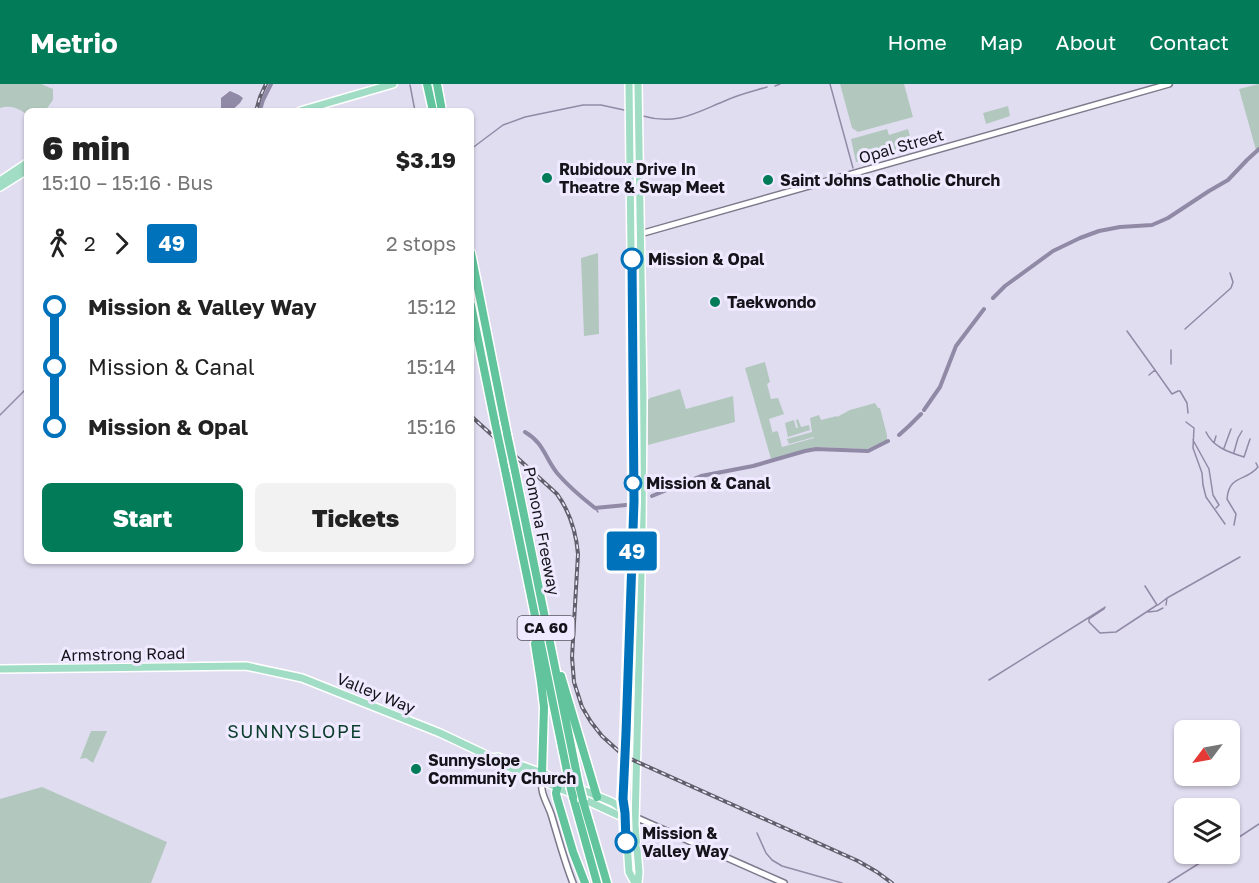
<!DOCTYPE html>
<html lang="en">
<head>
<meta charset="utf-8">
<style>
  body { margin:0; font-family:"Golos Text",sans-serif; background:#f2f2f2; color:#222; height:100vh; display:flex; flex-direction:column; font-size:22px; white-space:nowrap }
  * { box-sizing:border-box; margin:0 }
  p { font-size:20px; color:#767676 }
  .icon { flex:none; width:33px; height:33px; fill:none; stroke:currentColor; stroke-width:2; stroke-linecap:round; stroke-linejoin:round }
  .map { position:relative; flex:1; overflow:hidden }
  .details { position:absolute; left:24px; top:24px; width:450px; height:456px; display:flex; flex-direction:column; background:#fff; border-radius:9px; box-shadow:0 2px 4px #0004 }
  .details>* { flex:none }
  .badge { padding:0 12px; border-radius:4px; font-size:21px; line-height:39px }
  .needle { width:39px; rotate:238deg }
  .controls { position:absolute; left:1174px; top:636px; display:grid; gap:12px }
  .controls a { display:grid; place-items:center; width:66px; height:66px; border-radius:9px; background:#fff; box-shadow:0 2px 4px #0004; font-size:30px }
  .map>.badge { position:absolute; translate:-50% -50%; box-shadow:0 0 0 3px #fff }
  .legs { display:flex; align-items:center; gap:9px; height:66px; padding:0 18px; font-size:20px }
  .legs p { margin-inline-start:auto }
  .head { display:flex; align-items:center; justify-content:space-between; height:102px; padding:0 18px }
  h1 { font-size:33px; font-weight:800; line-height:45px }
  .button { display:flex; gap:12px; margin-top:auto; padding:12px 18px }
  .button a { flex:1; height:69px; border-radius:9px; background:#027b58; color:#fff; font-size:24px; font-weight:800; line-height:69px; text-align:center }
  .button a+a { background:#f2f2f2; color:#222 }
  ul { padding:0 18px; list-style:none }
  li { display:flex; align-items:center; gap:21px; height:60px; font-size:22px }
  li i { display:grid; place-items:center; width:9px; height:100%; margin:0 8px; background:currentColor }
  li i::after { content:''; width:15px; height:15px; margin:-8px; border:4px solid; border-radius:50%; background:#fff }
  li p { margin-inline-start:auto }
  li:first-child i { background:linear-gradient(#0000 50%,currentColor 0) }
  li:last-child i { background:linear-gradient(currentColor 50%,#0000 0) }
  header { display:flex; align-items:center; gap:36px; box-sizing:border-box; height:84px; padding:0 30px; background:#027b58; color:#fff }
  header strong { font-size:28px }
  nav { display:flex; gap:33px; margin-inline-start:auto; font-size:21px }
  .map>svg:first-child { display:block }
</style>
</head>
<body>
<header>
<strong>Metrio</strong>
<nav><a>Home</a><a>Map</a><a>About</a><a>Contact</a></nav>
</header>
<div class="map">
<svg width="1259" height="799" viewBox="0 0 1259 799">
  <rect width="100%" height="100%" fill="#e1ddf1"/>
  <path fill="#b2c8be" d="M 0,0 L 41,0 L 53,5 L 53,16 L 45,27 L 27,27 L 27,31 C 19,24 10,21 0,24 Z
    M 840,0 L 904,0 L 913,33 L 858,48 L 852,44 Z
    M 1259,0 L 1259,64 L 1256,66 L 1239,5 Z
    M 1008,22 L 1010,32 L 986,40 L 983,29 Z
    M 887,45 L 889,51 L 908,45 L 913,64 L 856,78 L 851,55 Z
    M 598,169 L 599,250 L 584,252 L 581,174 Z
    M 765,278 L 770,298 L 767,300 L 771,315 L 778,314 L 784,330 L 769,335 L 773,350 L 773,348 L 777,347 L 778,348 L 782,363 L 814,354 L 814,353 L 789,360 L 787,355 L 812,348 L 810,334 L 819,331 L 821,336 L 837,332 L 837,333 L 850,326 L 875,319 L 878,324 L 880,324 L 887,351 L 887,356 L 867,365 L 816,363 L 771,375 L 745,284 Z
    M 680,305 L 686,325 L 733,312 L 735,338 L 648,361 L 648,316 L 650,314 Z
    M 798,335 L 801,343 L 809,341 L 810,346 L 788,353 L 785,339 L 794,336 L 796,344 L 798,344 L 796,336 Z
    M 91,647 L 107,647 L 93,679 L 86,674 L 80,675 Z
    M 42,703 L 167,758 L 151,799 L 0,799 L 0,715 Z"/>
  <path fill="#918aa6" d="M 230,7 L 239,11 L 243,14 L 240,19 L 231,27 L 221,27 L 221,14 Z"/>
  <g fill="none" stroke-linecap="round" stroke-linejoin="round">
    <path stroke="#918aa6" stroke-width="1.5" d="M 830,0 L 853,84
      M 410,1 L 415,27
      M 775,2 L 780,0
      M 643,32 C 677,42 697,28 727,16 C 740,10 754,7 767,3
      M 471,65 L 503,41 L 525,33 L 583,21 L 601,21 L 624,26
      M 1185,245 L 1231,204 L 1233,198 L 1230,189
      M 1127,247 L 1155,286
      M 1171,280 L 1171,266
      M 1149,291 L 1155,286 L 1172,310 L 1178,307 L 1180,307 L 1187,319 L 1188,329
      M 0,331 L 27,304
      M 1186,338 L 1194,344 L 1193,364 L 1202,389 L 1203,401 L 1206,413 L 1225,440
      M 1206,348 C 1213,363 1228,368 1244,373 L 1250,355
      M 1193,356 L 1209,385 L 1213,411 L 1219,421 L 1216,424
      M 1214,359 L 1216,352
      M 1224,364 L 1231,345
      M 1234,368 L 1238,354 L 1242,347
      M 595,424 L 598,428
      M 1234,441 L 1236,430 L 1227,415 C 1229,390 1246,398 1258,383 L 1256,379
      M 1158,521 L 1167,514 L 1240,473
      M 1166,521 L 1167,514
      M 1105,523 L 1104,525 L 1089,535 L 1089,538 L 1100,549 L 1116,548 L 1157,521 L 1145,502
      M 1148,528 L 1157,527 L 1163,524
      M 989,596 L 1104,524
      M 757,749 L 766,769 L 772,776 L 782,782 L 842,799
      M 1230,759 L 1259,740
      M 1168,799 L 1214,770"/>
    <path stroke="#918aa6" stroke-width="4" d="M 260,26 L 263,16 L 271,0
      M 993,214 L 1005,202 L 1053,167 L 1080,154 L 1099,147 L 1120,143 L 1152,141 L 1168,134 L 1209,107 L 1228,96 L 1247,76 L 1259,65
      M 924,326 L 940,303 L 956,262 L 984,225
      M 525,348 C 544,359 545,374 557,389 C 568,402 581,413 595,424 L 626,421
      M 899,351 L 909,342 L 921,330
      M 652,412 L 701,392 L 753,382 L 805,367 L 816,365 L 868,367 L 888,357"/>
    <g stroke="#7d798b" stroke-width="8">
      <path id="minor" d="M 640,150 L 1169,0
        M 542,694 C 540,710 546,716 551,730 C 558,753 564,776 573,799
        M 635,733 L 784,799"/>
    </g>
    <g stroke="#fff" stroke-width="10">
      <path id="major" d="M 629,0 L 634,417 L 626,649 L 623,715 L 625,729 L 629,788 L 635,799
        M 638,0 L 643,313 L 642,450 L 635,741 L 639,788 L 638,799
        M 300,27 L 393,0
        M 0,97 L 27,79
        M 0,103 L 27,86
        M 0,585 L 246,582 L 302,594 L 440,649 L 493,674 L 496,678 L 557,703 L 618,731 L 625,729
        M 493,674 L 498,673 L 542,689 L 612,718 C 622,724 624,729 635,733"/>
    </g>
    <g stroke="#fff" stroke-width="11">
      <path id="highway" d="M 427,0 L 433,27
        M 437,0 L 442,27
        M 471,169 L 507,350
        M 471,221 L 495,339
        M 503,376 L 569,697
        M 515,387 L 579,701
        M 535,560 L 541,598 L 544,623 L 542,689
        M 561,592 L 597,713
        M 559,696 L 556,709 L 557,714 L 573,768 L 585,799
        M 573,713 L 597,799
        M 583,717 L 607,799"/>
    </g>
    <use href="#minor" stroke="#fff" stroke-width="5"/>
    <use href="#major" stroke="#a1dcc4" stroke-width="7"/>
    <use href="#highway" stroke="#62c49c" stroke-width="8"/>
    <g stroke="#615f6b" stroke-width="4">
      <path id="rail" d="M 256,27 L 260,13 L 266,0
        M 471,332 L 557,410 C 570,428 576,447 578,470 L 572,573 L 574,598 L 582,623 L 591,638 L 602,652 L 624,672 L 858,777 L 877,788 L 892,799"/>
    </g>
    <use href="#rail" stroke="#efeaff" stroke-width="1.5" stroke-dasharray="4.5" stroke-linecap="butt"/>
    <g stroke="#fff" stroke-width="11" stroke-linecap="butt">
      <path id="highway-bridge" d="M 495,339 L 503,376
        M 507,350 L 515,387
        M 569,697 L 573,713
        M 579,701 L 583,717"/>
    </g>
    <use href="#highway-bridge" stroke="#62c49c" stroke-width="8"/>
  </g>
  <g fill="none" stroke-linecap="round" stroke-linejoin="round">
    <g stroke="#fff" stroke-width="14">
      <path id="line-1" d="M 626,758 L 625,729 L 623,715 L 626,649 L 634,417 L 632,175"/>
    </g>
    <use href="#line-1" stroke="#0072bc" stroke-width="9"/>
  </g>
  <g fill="#027b58" stroke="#efeaff" stroke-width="2">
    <circle cx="547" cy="94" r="6"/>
    <circle cx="768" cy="96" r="6"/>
    <circle cx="715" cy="218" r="6"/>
    <circle cx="416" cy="685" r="6"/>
  </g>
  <g fill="#fff" stroke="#0072bc" stroke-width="3">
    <circle cx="632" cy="175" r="10"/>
    <circle cx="633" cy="399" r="8"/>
    <circle cx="626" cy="758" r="10"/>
  </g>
  <g text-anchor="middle" stroke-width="6" stroke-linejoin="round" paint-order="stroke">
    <rect fill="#efeaff" stroke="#57545f" stroke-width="1.5" x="517.5" y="532" width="57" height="24" rx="4.5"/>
    <g font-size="15" font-weight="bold" fill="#16141b">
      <text x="546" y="549">CA 60</text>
    </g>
    <g font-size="16" fill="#16141b" stroke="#efeaff">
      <text transform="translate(901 62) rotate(-16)" y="6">Opal Street</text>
      <text transform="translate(542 447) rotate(79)" y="6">Pomona Freeway</text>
      <text transform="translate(123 570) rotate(-1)" y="6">Armstrong Road</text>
      <text transform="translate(376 609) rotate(22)" y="6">Valley Way</text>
    </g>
    <g font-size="16" font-weight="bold" fill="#16141b" stroke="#efeaff" text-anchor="start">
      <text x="559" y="91">Rubidoux Drive In<tspan x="559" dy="18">Theatre &amp; Swap Meet</tspan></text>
      <text x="780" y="102">Saint Johns Catholic Church</text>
      <text x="727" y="224">Taekwondo</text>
      <text x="428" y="682">Sunnyslope<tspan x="428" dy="18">Community Church</tspan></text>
    </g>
    <g font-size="16" font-weight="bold" fill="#16141b" stroke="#efeaff" text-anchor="start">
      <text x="648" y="181">Mission &amp; Opal</text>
      <text x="646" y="405">Mission &amp; Canal</text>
      <text x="642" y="755">Mission &amp;<tspan x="642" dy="18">Valley Way</tspan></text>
    </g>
    <g font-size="18" letter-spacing="1.5" fill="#0c3d2c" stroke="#efeaff">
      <text x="295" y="654">SUNNYSLOPE</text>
    </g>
  </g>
</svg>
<div class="controls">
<a><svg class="needle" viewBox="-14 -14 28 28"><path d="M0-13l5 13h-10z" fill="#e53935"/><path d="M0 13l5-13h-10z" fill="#767676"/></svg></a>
<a><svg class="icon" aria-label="layers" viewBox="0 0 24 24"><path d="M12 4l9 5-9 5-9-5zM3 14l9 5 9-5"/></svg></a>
</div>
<b class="badge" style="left:632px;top:467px;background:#0072bc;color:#fff">49</b>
<section class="details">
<div class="head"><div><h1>6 min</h1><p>15:10 – 15:16 · Bus</p></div><b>$3.19</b></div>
<div class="legs"><svg class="icon" aria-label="walk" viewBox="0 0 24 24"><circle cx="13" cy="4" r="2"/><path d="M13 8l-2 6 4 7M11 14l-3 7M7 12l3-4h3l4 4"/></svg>2<svg class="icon" aria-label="forward" viewBox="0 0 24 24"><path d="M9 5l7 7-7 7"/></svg><b class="badge" style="background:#0072bc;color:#fff">49</b><p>2 stops</p></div>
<ul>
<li><i style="color:#0072bc"></i><b>Mission &amp; Valley Way</b><p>15:12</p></li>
<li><i style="color:#0072bc"></i><span>Mission &amp; Canal</span><p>15:14</p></li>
<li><i style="color:#0072bc"></i><b>Mission &amp; Opal</b><p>15:16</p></li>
</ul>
<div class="button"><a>Start</a><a>Tickets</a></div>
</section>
</div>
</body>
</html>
